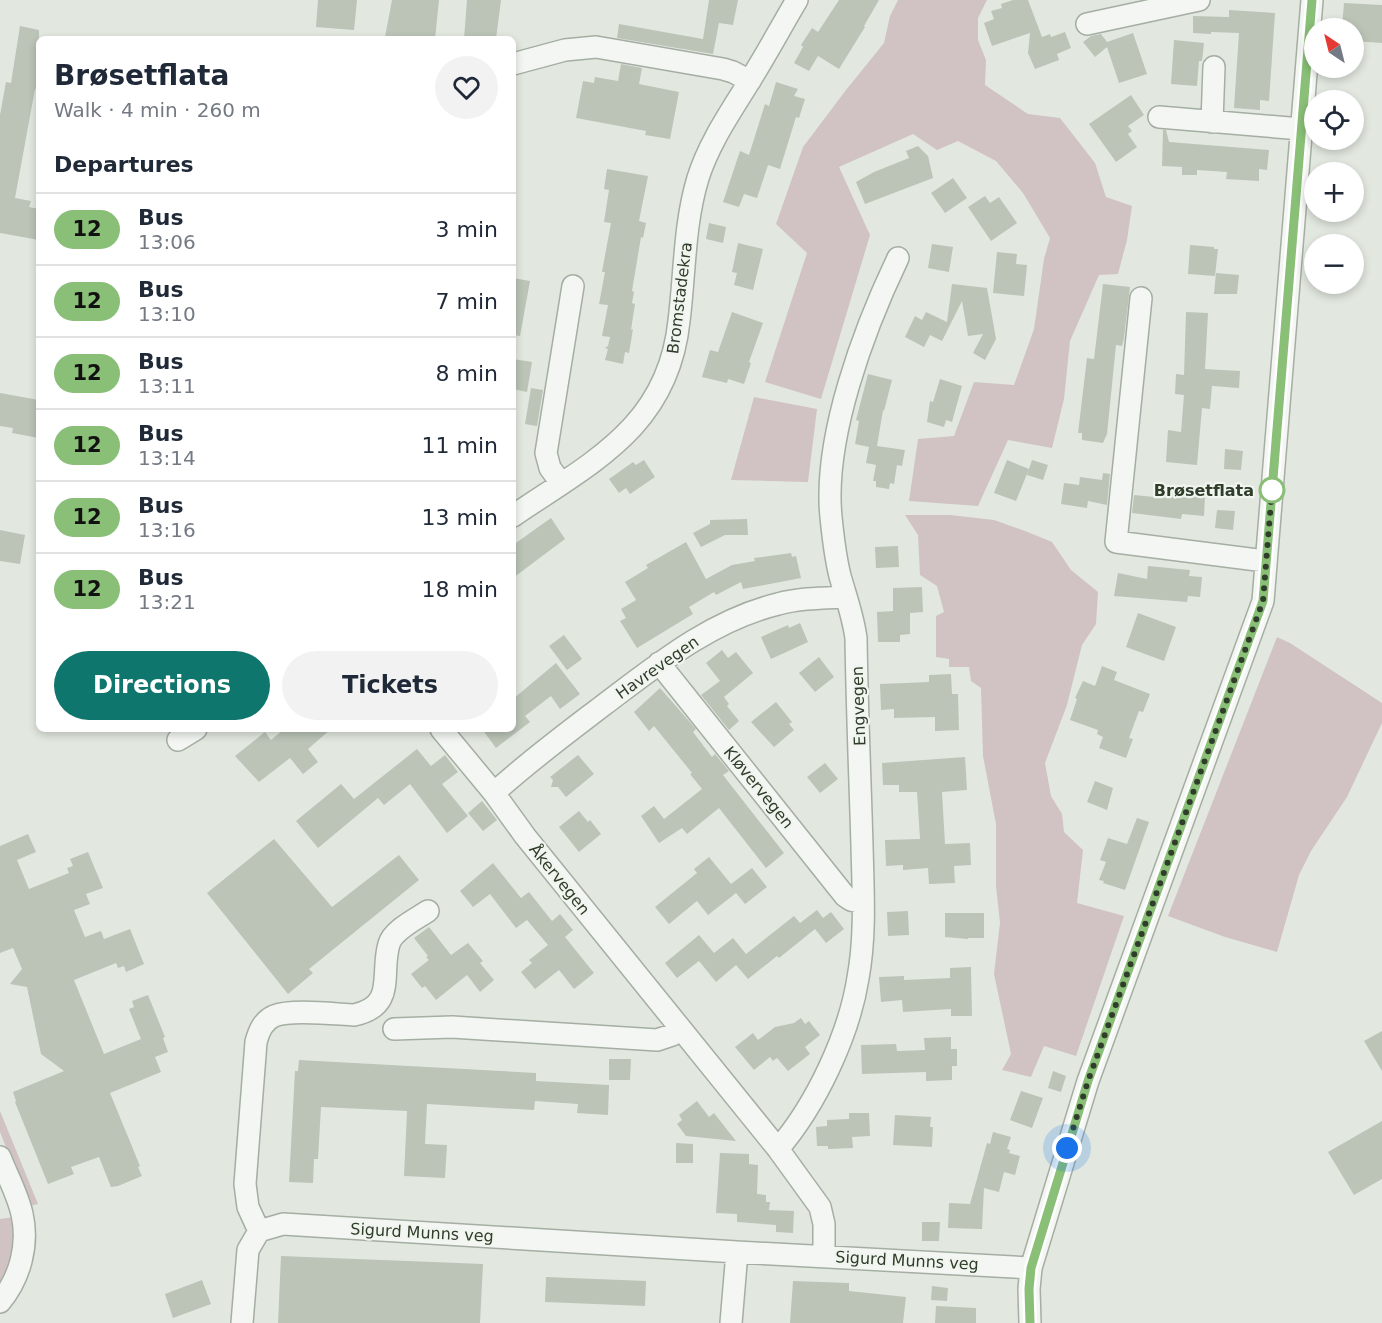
<!DOCTYPE html>
<html lang="en">
<head>
<meta charset="utf-8">
<style>
  body { margin:0; font-family:"DejaVu Sans",sans-serif; background:#f2f2f3; color:#1f2937; height:100vh; display:flex; flex-direction:column; font-size:22px; white-space:nowrap }
  * { box-sizing:border-box; margin:0 }
  p { font-size:20px; color:#747a83 }
  .icon { flex:none; width:33px; height:33px; fill:none; stroke:currentColor; stroke-width:2; stroke-linecap:round; stroke-linejoin:round }
  .map { position:relative; flex:1; overflow:hidden }
  .details { position:absolute; left:36px; top:36px; width:480px; height:696px; display:flex; flex-direction:column; background:#fff; border-radius:9px; box-shadow:0 3px 9px #0003 }
  .details>* { flex:none }
  .badge { padding:0 12px; border-radius:20px; font-size:21px; line-height:39px }
  .needle { width:39px; rotate:325deg }
  .buttons { position:absolute; left:1304px; top:18px; display:grid; gap:12px }
  .buttons a { display:grid; place-items:center; width:60px; height:60px; border-radius:50%; background:#fff; box-shadow:0 3px 9px #0003; font-size:30px }
  .you { position:absolute; width:30px; height:30px; margin:-15px; border:4px solid #fff; border-radius:50%; background:#1a73e8; box-shadow:0 0 0 9px #1a73e833 }
  .map>.badge { position:absolute; translate:-50% -50%; box-shadow:0 0 0 3px #fff }
  h2 { padding:0 18px; font-size:22px; line-height:54px }
  .round { display:grid; place-items:center; flex:none; width:63px; height:63px; border-radius:32px; background:#f2f2f3 }
  .summary { display:flex; align-items:center; justify-content:space-between; height:102px; padding:0 18px }
  h1 { font-size:28px; font-weight:800; line-height:45px }
  .cta { display:flex; gap:12px; margin-top:auto; padding:12px 18px }
  .cta a { flex:1; height:69px; border-radius:36px; background:#0f766e; color:#fff; font-size:24px; font-weight:800; line-height:69px; text-align:center }
  .cta a+a { background:#f2f2f3; color:#1f2937 }
  ul { padding:0; list-style:none }
  li { display:flex; align-items:center; gap:18px; height:72px; padding:0 18px; border-top:2px solid #e0e1e3 }
  li div { flex:1 }
  li b { display:block; font-size:22px }
  li em { font-style:normal }
  li .badge { min-width:66px; font-weight:700; text-align:center }
  .map>svg:first-child { display:block }
</style>
</head>
<body>
<div class="map">
<svg width="1382" height="1323" viewBox="0 0 1382 1323">
  <rect width="100%" height="100%" fill="#e2e8e0"/>
  <path fill="#d1c2c4" d="M 898,0 L 987,0 L 978,18 L 978,40 L 986,60 L 985,85 L 1028,114 L 1060,118 L 1095,163 L 1106,197 L 1132,206 L 1127,240 L 1118,274 L 1099,275 L 1070,341 L 1064,399 L 1052,448 L 1008,440 L 978,506 L 909,501 L 918,439 L 954,436 L 974,382 L 1014,385 L 1034,329 L 1044,259 L 1050,238 L 1023,193 L 996,161 L 958,141 L 937,150 L 913,134 L 839,167 L 870,235 L 821,399 L 765,382 L 807,253 L 776,224 L 803,147 L 846,90 L 884,43 L 890,16 Z
    M 754,397 L 817,409 L 808,482 L 731,480 Z
    M 905,515 L 950,515 L 994,520 L 1025,531 L 1052,542 L 1071,570 L 1098,592 L 1096,624 L 1082,645 L 1067,705 L 1045,763 L 1051,796 L 1062,814 L 1064,832 L 1083,850 L 1077,903 L 1124,916 L 1076,1056 L 1044,1046 L 1031,1077 L 1002,1070 L 1011,1054 L 994,974 L 1000,923 L 996,886 L 996,824 L 983,756 L 981,688 L 971,681 L 969,667 L 949,667 L 949,659 L 936,657 L 936,616 L 944,612 L 937,586 L 920,575 L 918,535 Z
    M 1277,637 L 1290,643 L 1382,703 L 1382,723 L 1347,797 L 1311,851 L 1299,875 L 1277,952 L 1225,937 L 1168,916 Z
    M 0,1111 L 38,1204 L 29,1206 L 0,1132 Z
    M 14,1217 L 15,1255 L 0,1291 L 0,1219 Z"/>
  <path fill="#bbc4b7" d="M 318,0 L 357,0 L 354,30 L 316,27 Z
    M 392,0 L 439,0 L 435,39 L 395,39 L 385,37 Z
    M 467,0 L 501,0 L 496,39 L 464,39 Z
    M 709,0 L 738,0 L 733,25 L 719,23 L 713,54 L 617,38 L 619,24 L 703,39 Z
    M 839,0 L 879,0 L 864,26 L 865,27 L 839,69 L 818,56 L 809,71 L 794,63 L 803,47 L 801,45 L 812,28 L 818,32 Z
    M 1013,0 L 1028,0 L 1042,37 L 1050,34 L 1051,37 L 1065,32 L 1071,48 L 1057,54 L 1059,60 L 1035,69 L 1028,53 L 1030,33 L 992,46 L 984,23 L 994,19 L 991,11 L 1002,8 L 1001,4 Z
    M 1344,3 L 1382,5 L 1382,43 L 1353,41 L 1353,28 L 1342,28 Z
    M 1229,10 L 1275,13 L 1269,101 L 1260,100 L 1260,110 L 1234,108 L 1239,33 L 1211,32 L 1211,34 L 1193,33 L 1193,16 L 1229,17 Z
    M 20,26 L 39,30 L 39,90 L 35,89 L 15,198 L 31,201 L 29,207 L 39,209 L 39,240 L 0,233 L 0,115 L 6,82 L 11,83 Z
    M 1133,33 L 1147,74 L 1119,83 L 1107,47 L 1095,57 L 1083,42 L 1091,36 L 1101,34 L 1107,42 Z
    M 1174,40 L 1204,43 L 1202,61 L 1199,61 L 1197,86 L 1171,84 Z
    M 621,64 L 642,68 L 639,84 L 679,92 L 670,139 L 645,135 L 646,131 L 576,118 L 583,81 L 594,83 L 595,77 L 618,81 Z
    M 776,82 L 798,89 L 794,96 L 805,99 L 799,118 L 796,117 L 780,169 L 768,165 L 757,198 L 744,194 L 739,207 L 723,202 L 740,151 L 749,155 L 765,104 L 769,106 Z
    M 1131,95 L 1144,115 L 1128,126 L 1132,131 L 1128,134 L 1137,147 L 1116,162 L 1089,124 Z
    M 1163,130 L 1166,130 L 1169,142 L 1269,150 L 1267,170 L 1259,169 L 1259,181 L 1226,179 L 1227,172 L 1197,170 L 1197,175 L 1182,175 L 1182,167 L 1162,166 Z
    M 918,146 L 928,156 L 933,178 L 865,204 L 856,182 L 874,172 L 909,158 L 906,151 Z
    M 607,169 L 648,176 L 639,221 L 646,223 L 643,238 L 641,237 L 632,291 L 634,292 L 632,303 L 635,304 L 631,330 L 633,329 L 629,353 L 625,352 L 623,364 L 605,360 L 608,349 L 605,348 L 608,346 L 610,337 L 602,336 L 608,305 L 599,304 L 605,272 L 602,272 L 611,223 L 604,222 L 609,190 L 604,189 Z
    M 953,178 L 967,198 L 945,213 L 931,193 Z
    M 985,196 L 990,203 L 999,197 L 1017,223 L 991,241 L 968,207 Z
    M 709,223 L 726,227 L 723,243 L 706,239 Z
    M 738,243 L 763,249 L 753,290 L 734,285 L 737,273 L 732,272 Z
    M 932,244 L 953,247 L 949,272 L 928,268 Z
    M 1190,245 L 1214,247 L 1214,249 L 1218,249 L 1215,276 L 1188,274 Z
    M 997,252 L 1017,254 L 1016,264 L 1027,265 L 1024,296 L 993,293 Z
    M 1216,273 L 1239,275 L 1237,294 L 1214,294 Z
    M 513,278 L 530,281 L 520,336 L 513,335 Z
    M 952,284 L 987,288 L 996,339 L 985,360 L 973,353 L 983,334 L 968,336 L 962,301 L 942,341 L 930,335 L 924,347 L 905,337 L 915,316 L 922,320 L 926,312 L 947,322 Z
    M 1103,284 L 1130,287 L 1124,338 L 1122,346 L 1116,345 L 1107,434 L 1103,443 L 1082,440 L 1082,433 L 1078,433 L 1087,358 L 1094,359 Z
    M 732,312 L 763,323 L 749,362 L 751,363 L 744,384 L 728,379 L 727,383 L 702,377 L 710,350 L 718,352 Z
    M 1186,312 L 1208,313 L 1205,369 L 1240,371 L 1239,388 L 1212,386 L 1210,409 L 1202,408 L 1197,465 L 1166,462 L 1168,430 L 1181,432 L 1184,395 L 1175,394 L 1176,374 L 1184,375 Z
    M 513,359 L 532,362 L 527,392 L 513,389 Z
    M 868,374 L 892,380 L 884,411 L 883,410 L 877,446 L 905,450 L 902,466 L 897,465 L 894,484 L 890,483 L 889,489 L 876,487 L 876,481 L 873,481 L 876,465 L 866,463 L 869,447 L 855,444 L 859,421 L 856,420 Z
    M 940,379 L 962,386 L 952,422 L 946,420 L 944,427 L 927,422 L 930,401 L 933,402 Z
    M 531,388 L 543,390 L 537,426 L 525,424 Z
    M 0,393 L 39,400 L 39,438 L 12,433 L 13,428 L 0,426 Z
    M 1225,449 L 1243,451 L 1241,470 L 1224,469 Z
    M 644,460 L 655,477 L 630,494 L 626,488 L 619,493 L 609,479 L 633,462 L 636,465 Z
    M 1007,460 L 1029,469 L 1016,501 L 994,493 Z
    M 1032,460 L 1048,465 L 1043,480 L 1027,475 Z
    M 1103,473 L 1110,474 L 1107,505 L 1088,501 L 1087,508 L 1061,504 L 1064,483 L 1079,485 L 1080,477 L 1102,480 Z
    M 1154,492 L 1205,496 L 1204,516 L 1182,514 L 1181,519 L 1132,513 L 1134,495 L 1154,497 Z
    M 1217,510 L 1235,511 L 1233,530 L 1215,528 Z
    M 551,518 L 565,539 L 513,578 L 513,545 Z
    M 747,519 L 748,535 L 725,535 L 701,547 L 693,533 L 710,524 L 710,520 Z
    M 0,530 L 25,535 L 20,564 L 0,561 Z
    M 686,542 L 706,579 L 732,565 L 755,561 L 754,558 L 791,553 L 792,557 L 796,556 L 801,578 L 743,589 L 741,582 L 716,595 L 714,592 L 689,607 L 693,614 L 637,648 L 620,621 L 626,618 L 621,609 L 636,600 L 625,582 L 648,568 L 646,565 Z
    M 898,546 L 899,567 L 876,568 L 875,547 Z
    M 1148,566 L 1190,570 L 1189,576 L 1202,577 L 1200,597 L 1188,596 L 1187,602 L 1114,596 L 1118,573 L 1147,579 Z
    M 922,587 L 923,612 L 910,613 L 910,634 L 900,635 L 900,642 L 878,642 L 877,612 L 893,611 L 893,588 Z
    M 1138,613 L 1176,627 L 1164,661 L 1126,647 Z
    M 800,623 L 808,642 L 771,659 L 761,637 L 788,625 L 789,628 Z
    M 564,635 L 582,659 L 567,670 L 549,646 Z
    M 722,650 L 728,658 L 736,652 L 753,673 L 724,697 L 729,704 L 727,706 L 739,721 L 729,730 L 701,695 L 720,681 L 706,663 Z
    M 819,657 L 834,677 L 815,692 L 799,673 Z
    M 556,663 L 580,694 L 560,709 L 551,696 L 525,716 L 530,722 L 496,748 L 482,729 L 513,729 L 513,699 Z
    M 1102,666 L 1117,672 L 1114,680 L 1150,694 L 1143,712 L 1139,711 L 1129,738 L 1133,739 L 1126,758 L 1099,748 L 1103,737 L 1097,734 L 1098,730 L 1070,720 L 1077,699 L 1075,698 L 1083,681 L 1095,686 Z
    M 951,674 L 952,694 L 958,694 L 959,730 L 935,731 L 935,717 L 894,718 L 894,709 L 881,710 L 880,684 L 929,682 L 929,675 Z
    M 660,688 L 696,729 L 693,732 L 712,757 L 715,754 L 729,771 L 723,775 L 784,853 L 766,868 L 719,808 L 687,834 L 682,828 L 659,843 L 641,816 L 654,806 L 664,819 L 702,789 L 690,774 L 692,773 L 654,726 L 649,731 L 634,712 Z
    M 776,702 L 792,722 L 789,724 L 794,730 L 774,747 L 751,722 Z
    M 284,729 L 331,729 L 308,749 L 318,762 L 303,774 L 290,758 L 259,782 L 235,756 L 265,732 L 271,740 Z
    M 417,749 L 431,766 L 445,755 L 458,772 L 442,784 L 468,816 L 447,833 L 410,784 L 384,805 L 378,798 L 318,848 L 296,821 L 341,784 L 354,799 Z
    M 578,755 L 594,774 L 566,797 L 558,787 L 551,787 L 553,780 L 550,777 Z
    M 965,757 L 967,790 L 942,792 L 945,844 L 970,843 L 971,865 L 954,866 L 955,883 L 929,884 L 928,868 L 903,870 L 903,865 L 886,866 L 885,840 L 920,839 L 917,792 L 899,792 L 899,785 L 883,785 L 882,763 Z
    M 825,763 L 838,779 L 820,793 L 807,777 Z
    M 1095,781 L 1113,788 L 1107,810 L 1087,802 Z
    M 482,801 L 497,820 L 483,831 L 468,813 Z
    M 579,811 L 588,822 L 590,820 L 601,834 L 579,852 L 559,827 Z
    M 1137,818 L 1149,822 L 1125,890 L 1103,883 L 1104,881 L 1099,880 L 1106,862 L 1100,860 L 1108,838 L 1127,844 Z
    M 28,834 L 36,852 L 17,860 L 29,889 L 69,873 L 67,868 L 73,866 L 70,859 L 88,852 L 103,888 L 86,894 L 90,904 L 74,910 L 85,937 L 101,931 L 104,939 L 130,929 L 144,964 L 126,972 L 124,966 L 118,968 L 116,963 L 74,980 L 104,1054 L 141,1039 L 129,1009 L 134,1007 L 132,1001 L 148,995 L 165,1037 L 163,1038 L 168,1052 L 155,1057 L 161,1072 L 110,1093 L 140,1166 L 138,1167 L 142,1176 L 118,1186 L 111,1187 L 99,1157 L 71,1167 L 74,1174 L 48,1184 L 15,1102 L 16,1101 L 13,1092 L 64,1071 L 41,1054 L 27,987 L 10,984 L 22,969 L 13,948 L 0,953 L 0,846 Z
    M 274,839 L 332,907 L 399,855 L 419,880 L 309,969 L 313,973 L 288,994 L 207,893 Z
    M 709,857 L 731,884 L 752,868 L 767,887 L 745,904 L 736,893 L 708,915 L 697,901 L 669,924 L 655,907 L 697,873 L 694,869 Z
    M 493,863 L 521,898 L 529,892 L 552,921 L 560,914 L 573,930 L 565,937 L 594,973 L 574,989 L 559,970 L 535,989 L 521,972 L 532,963 L 529,960 L 548,945 L 527,920 L 516,928 L 490,894 L 473,907 L 460,891 Z
    M 817,910 L 823,918 L 831,912 L 844,929 L 826,943 L 815,929 L 779,958 L 777,956 L 748,979 L 736,965 L 716,982 L 699,961 L 677,978 L 665,963 L 699,935 L 714,953 L 733,938 L 746,954 L 794,916 L 800,923 Z
    M 908,911 L 909,935 L 888,936 L 887,912 Z
    M 945,913 L 984,913 L 984,938 L 968,938 L 968,939 L 945,937 Z
    M 429,927 L 451,955 L 468,943 L 483,961 L 480,963 L 494,980 L 480,992 L 467,975 L 436,1000 L 425,986 L 422,988 L 411,974 L 429,960 L 426,957 L 428,956 L 414,938 Z
    M 971,967 L 972,1016 L 951,1016 L 951,1009 L 903,1012 L 902,1000 L 881,1002 L 879,977 L 904,976 L 904,980 L 950,978 L 950,968 Z
    M 801,1018 L 805,1024 L 809,1021 L 820,1035 L 805,1047 L 810,1054 L 788,1071 L 777,1058 L 773,1061 L 770,1057 L 754,1070 L 735,1047 L 753,1033 L 758,1040 L 775,1027 L 794,1023 Z
    M 1382,1031 L 1382,1071 L 1364,1041 Z
    M 951,1037 L 951,1049 L 957,1049 L 957,1066 L 952,1066 L 952,1080 L 926,1081 L 926,1072 L 862,1074 L 861,1045 L 896,1044 L 897,1051 L 925,1050 L 924,1038 Z
    M 609,1059 L 631,1059 L 630,1080 L 609,1080 Z
    M 299,1060 L 536,1073 L 536,1081 L 609,1085 L 608,1115 L 577,1113 L 578,1104 L 535,1101 L 534,1110 L 427,1104 L 425,1144 L 447,1145 L 445,1178 L 404,1176 L 407,1111 L 321,1107 L 318,1159 L 314,1159 L 313,1183 L 289,1182 L 295,1071 L 298,1071 Z
    M 1053,1071 L 1066,1076 L 1061,1092 L 1048,1088 Z
    M 1021,1091 L 1043,1098 L 1032,1128 L 1010,1120 Z
    M 697,1101 L 709,1117 L 714,1113 L 736,1141 L 686,1136 L 677,1124 L 682,1120 L 679,1115 Z
    M 849,1113 L 869,1113 L 870,1136 L 852,1137 L 853,1148 L 828,1149 L 828,1146 L 817,1146 L 816,1127 L 827,1126 L 827,1120 L 849,1119 Z
    M 895,1115 L 931,1117 L 930,1127 L 933,1127 L 932,1147 L 893,1145 Z
    M 1382,1121 L 1382,1179 L 1354,1195 L 1328,1152 Z
    M 993,1132 L 1011,1137 L 1007,1149 L 1010,1150 L 1009,1153 L 1020,1156 L 1015,1175 L 1004,1172 L 999,1192 L 984,1188 L 982,1229 L 948,1228 L 949,1203 L 970,1204 L 987,1143 L 990,1144 Z
    M 676,1143 L 693,1144 L 693,1163 L 676,1163 Z
    M 720,1153 L 749,1154 L 749,1164 L 758,1165 L 757,1194 L 766,1195 L 766,1202 L 770,1202 L 769,1210 L 794,1211 L 793,1233 L 776,1232 L 776,1225 L 737,1222 L 737,1214 L 716,1213 Z
    M 922,1222 L 940,1222 L 939,1241 L 922,1241 Z
    M 281,1256 L 483,1264 L 480,1323 L 278,1323 Z
    M 546,1277 L 646,1281 L 645,1306 L 545,1302 Z
    M 202,1280 L 211,1304 L 173,1318 L 165,1294 Z
    M 793,1281 L 849,1283 L 849,1291 L 906,1297 L 903,1323 L 790,1323 Z
    M 932,1286 L 948,1288 L 947,1301 L 931,1300 Z
    M 936,1306 L 976,1308 L 976,1323 L 935,1323 Z"/>
  <g fill="none" stroke-linecap="round" stroke-linejoin="round">
    <g stroke="#a5aea2" stroke-width="24">
      <path id="minor" d="M 1087,24 L 1199,0
        M 513,64 L 565,50 L 596,47 L 723,69 L 733,72 L 750,81
        M 1159,117 L 1301,129
        M 1212,122 L 1214,67
        M 1141,298 L 1116,542 L 1265,561
        M 561,483 L 550,468 L 546,453 L 573,286
        M 513,516 C 592,462 668,427 679,321 C 685,273 684,224 698,178 C 709,143 730,113 749,82 C 766,55 781,27 797,0
        M 659,663 L 845,896 L 851,900 L 863,903
        M 441,729 L 494,793 L 525,836 L 778,1149 L 820,1207 L 824,1224 L 824,1256
        M 178,740 L 196,729
        M 494,793 C 529,761 567,733 605,704 C 658,664 712,620 778,604 C 800,598 823,598 846,597
        M 394,1029 L 452,1027 L 657,1040 L 672,1035 L 680,1028
        M 778,1149 C 816,1105 849,1035 858,978 C 866,934 863,890 862,846 C 860,777 857,707 856,638 C 853,616 846,597 840,576 C 835,556 833,537 831,517 C 823,438 864,329 898,258
        M 0,1157 C 7,1175 18,1195 22,1214 C 29,1245 20,1278 0,1302
        M 259,1231 L 283,1224 L 737,1252 L 1031,1268
        M 259,1231 L 248,1207 L 245,1184 L 256,1042 C 259,1031 263,1021 274,1016 C 291,1009 334,1014 354,1015 C 397,1006 380,974 389,944 C 393,930 416,919 428,911
        M 242,1323 L 248,1250 L 259,1231
        M 731,1323 L 737,1252
        M 1030,1323 L 1029,1289 L 1031,1268 L 1088,1081 L 1263,601 L 1312,0"/>
    </g>
    <use href="#minor" stroke="#f3f6f2" stroke-width="21"/>
  </g>
  <g fill="none" stroke-linecap="round" stroke-linejoin="round">
    <g stroke="#fff" stroke-width="14">
      <path id="line" d="M 1030,1323 L 1029,1289 L 1031,1268 L 1088,1081 L 1263,601 L 1312,0"/>
    </g>
    <use href="#line" stroke="#89bf77" stroke-width="9"/>
    <path stroke="#303d2a" stroke-width="6" stroke-dasharray="0 10.8" d="M 1067,1148 L 1088,1081 L 1263,601 L 1272,490"/>
  </g>
  <circle fill="#fff" stroke="#89bf77" stroke-width="3" cx="1272" cy="490" r="12"/>
  <g text-anchor="middle" stroke-width="4.5" stroke-linejoin="round" paint-order="stroke">
    <g font-size="16" fill="#303d2a" stroke="#f1f5ef">
      <text transform="translate(679 298) rotate(-83)" y="6">Bromstadekra</text>
      <text transform="translate(657 667) rotate(-35)" y="6">Havrevegen</text>
      <text transform="translate(858 706) rotate(-92)" y="6">Engvegen</text>
      <text transform="translate(759 787) rotate(51)" y="6">Kløvervegen</text>
      <text transform="translate(560 879) rotate(51)" y="6">Åkervegen</text>
      <text transform="translate(422 1232) rotate(3)" y="6">Sigurd Munns veg</text>
      <text transform="translate(907 1260) rotate(3)" y="6">Sigurd Munns veg</text>
    </g>
    <g font-size="16" font-weight="bold" fill="#303d2a" stroke="#f1f5ef" text-anchor="end">
      <text x="1254" y="496">Brøsetflata</text>
    </g>
  </g>
</svg>
<div class="buttons">
<a><svg class="needle" viewBox="-14 -14 28 28"><path d="M0-13l5 13h-10z" fill="#e53935"/><path d="M0 13l5-13h-10z" fill="#747a83"/></svg></a>
<a><svg class="icon" aria-label="locate" viewBox="0 0 24 24"><circle cx="12" cy="12" r="6"/><path d="M12 2v4M12 18v4M2 12h4M18 12h4"/></svg></a>
<a>+</a>
<a>−</a>
</div>
<div class="you" style="left:1067px;top:1148px"></div>
<section class="details">
<div class="summary"><div><h1>Brøsetflata</h1><p>Walk · 4 min · 260 m</p></div><a class="round"><svg class="icon" aria-label="heart" viewBox="0 0 24 24"><path d="M12 20l-8-8c-3-5 5-10 8-4 3-6 11-1 8 4z"/></svg></a></div>
<h2>Departures</h2>
<ul>
<li><span class="badge" style="background:#89bf77;color:#111">12</span><div><b>Bus</b><p>13:06</p></div><em>3 min</em></li>
<li><span class="badge" style="background:#89bf77;color:#111">12</span><div><b>Bus</b><p>13:10</p></div><em>7 min</em></li>
<li><span class="badge" style="background:#89bf77;color:#111">12</span><div><b>Bus</b><p>13:11</p></div><em>8 min</em></li>
<li><span class="badge" style="background:#89bf77;color:#111">12</span><div><b>Bus</b><p>13:14</p></div><em>11 min</em></li>
<li><span class="badge" style="background:#89bf77;color:#111">12</span><div><b>Bus</b><p>13:16</p></div><em>13 min</em></li>
<li><span class="badge" style="background:#89bf77;color:#111">12</span><div><b>Bus</b><p>13:21</p></div><em>18 min</em></li>
</ul>
<div class="cta"><a>Directions</a><a>Tickets</a></div>
</section>
</div>
</body>
</html>
